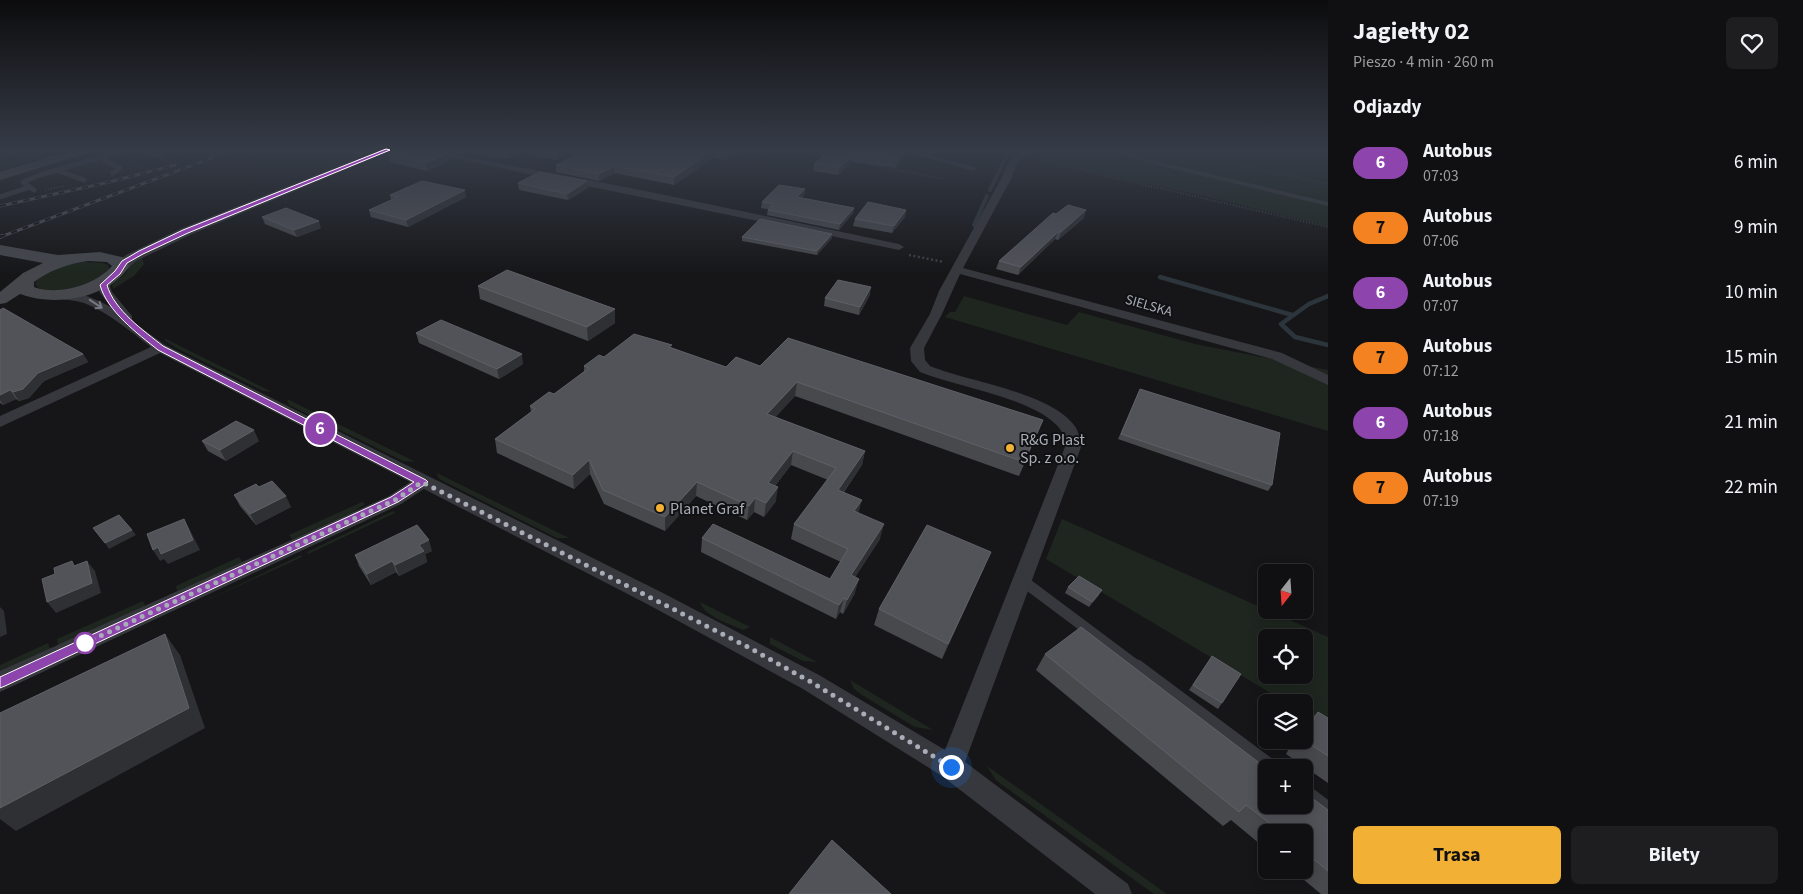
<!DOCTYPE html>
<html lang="pl">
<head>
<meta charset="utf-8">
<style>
  body { margin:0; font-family:"Source Sans 3",sans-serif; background:#1e1e20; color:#f1f3f6; height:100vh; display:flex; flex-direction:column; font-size:19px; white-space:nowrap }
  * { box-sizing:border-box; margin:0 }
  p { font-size:16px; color:#9c9d9f }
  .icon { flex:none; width:28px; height:28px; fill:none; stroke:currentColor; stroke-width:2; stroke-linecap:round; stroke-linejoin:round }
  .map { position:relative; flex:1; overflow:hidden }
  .drawer { display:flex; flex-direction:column; background:#101012; width:475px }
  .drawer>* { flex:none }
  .badge { padding:0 10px; border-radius:16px; font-size:18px; line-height:32px }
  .needle { width:32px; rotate:197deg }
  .tools { position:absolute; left:1258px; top:564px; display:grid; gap:10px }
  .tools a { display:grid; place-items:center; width:55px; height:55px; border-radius:8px; background:#101012; box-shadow:0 2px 12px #0003,0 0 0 1px #303032; font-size:25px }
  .you { position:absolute; width:25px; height:25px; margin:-12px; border:4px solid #fff; border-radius:50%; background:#1a73e8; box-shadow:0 0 0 8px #1a73e833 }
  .map>.badge { position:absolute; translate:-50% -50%; box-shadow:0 0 0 2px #fff }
  h2 { padding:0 25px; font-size:19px; line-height:45px }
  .round { display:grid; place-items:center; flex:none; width:52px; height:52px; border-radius:8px; background:#1e1e20 }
  .summary { display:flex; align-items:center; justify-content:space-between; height:85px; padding:0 25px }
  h1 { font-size:24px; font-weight:700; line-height:38px }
  .button { display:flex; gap:10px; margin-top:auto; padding:10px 25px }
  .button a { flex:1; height:58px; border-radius:8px; background:#f2b134; color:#111; font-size:20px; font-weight:700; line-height:58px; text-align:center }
  .button a+a { background:#1e1e20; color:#f1f3f6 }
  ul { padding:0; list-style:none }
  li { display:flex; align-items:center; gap:15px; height:65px; padding:0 25px }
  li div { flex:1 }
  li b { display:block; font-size:19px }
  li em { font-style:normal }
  li .badge { min-width:55px; font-weight:700; text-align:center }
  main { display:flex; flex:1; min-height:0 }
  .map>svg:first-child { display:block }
</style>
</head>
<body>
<main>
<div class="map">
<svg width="1328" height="894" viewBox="0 0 1328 894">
  <rect width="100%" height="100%" fill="#161618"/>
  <path fill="#1e261f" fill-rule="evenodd" d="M 0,150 L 65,150 L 0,170 Z
    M 1058,150 L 1328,150 L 1328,226 L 1203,196 L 1031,158 Z
    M 141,256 L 144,264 L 134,276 L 113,289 L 112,284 L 126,273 L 130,265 Z
    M 84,262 L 102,263 L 108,265 L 110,269 C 102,284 45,301 35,284 C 41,269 69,264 84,262 Z
    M 964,296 L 1067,325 L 1079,312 L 1195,344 L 1328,370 L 1328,431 L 945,317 L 950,312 L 955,312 Z
    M 166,339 L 272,392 L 263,391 L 176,348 L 164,340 Z
    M 287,399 L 416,462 L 403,461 L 289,405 Z
    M 437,473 L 569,538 L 557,538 L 441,480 L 438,477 Z
    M 362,502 L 365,504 L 353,512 L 292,539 L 289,535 Z
    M 393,511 L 395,513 L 308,554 L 307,552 Z
    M 1062,519 L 1328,637 L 1328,728 L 1304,713 L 1304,702 L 1286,702 L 1046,559 ZM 1266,638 L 1304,638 L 1304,675 L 1266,675 Z
    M 301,555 L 302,557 L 195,606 Z
    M 239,557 L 242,562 L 177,591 L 176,586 Z
    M 143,601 L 145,606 L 58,646 L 57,639 Z
    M 700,602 L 750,627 L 743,630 C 731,624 704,617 700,602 Z
    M 770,637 L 817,662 L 803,661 L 770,644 Z
    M 48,643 L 50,649 L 0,672 L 0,665 Z
    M 850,680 L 933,730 L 915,727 L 862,695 L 854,689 Z
    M 987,766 L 1167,894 L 1154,894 L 1001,784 L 995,779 Z"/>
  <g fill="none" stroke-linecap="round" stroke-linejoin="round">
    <path stroke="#2c353c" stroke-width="4" d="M 990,190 L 1008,153
      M 977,226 L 974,225 L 987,196"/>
    <path stroke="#2c353c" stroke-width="4.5" d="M 1160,277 L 1292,315
      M 1328,296 L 1309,304 L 1281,324 L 1295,337 L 1328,345"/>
    <path stroke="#3d3f44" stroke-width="2" stroke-dasharray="1 2" stroke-linecap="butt" d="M 798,150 L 827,156
      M 1167,150 L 1328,184
      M 1278,150 L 1328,160
      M 0,155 L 22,152
      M 173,156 L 192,150
      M 1037,160 L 1328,227
      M 856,162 L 943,179
      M 130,168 L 146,164
      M 45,190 L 64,186"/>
    <path stroke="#3d3f44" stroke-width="2.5" stroke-dasharray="2 2.5" stroke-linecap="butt" d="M 909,255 L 944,262"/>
    <path stroke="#37383d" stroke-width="5" d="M 145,150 L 161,157
      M 103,157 L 106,161 L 120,168 L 113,173
      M 56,170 L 84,180
      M 34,190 L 23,182 L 40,175 L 125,150
      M 0,197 L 30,187"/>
    <path stroke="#37383d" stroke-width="11" d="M 1023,581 L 1138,667"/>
    <path stroke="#37383d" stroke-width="13" d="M 1137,666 L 1274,768
      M 1304,790 L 1328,808"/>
    <path fill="#37383d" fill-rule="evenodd" d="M 1110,150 L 1120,150 L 1148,159 L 1328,202 L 1328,206 L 1144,162 Z"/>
    <path fill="#37383d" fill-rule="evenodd" d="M 412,150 L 430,150 L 641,190 L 899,244 L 904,247 L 899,250 Z
      M 900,150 L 915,150 L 977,168 L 973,171 Z
      M 1023,150 L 1036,150 L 1018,161 L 1012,177 L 963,268 L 1282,353 L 1328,375 L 1328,385 L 1272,359 L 960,274 L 942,314 L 924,348 L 925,360 L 930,366 C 969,382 1049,392 1074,425 C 1079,431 1080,440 1081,447 L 965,762 L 1128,884 L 1132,894 L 1095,894 L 942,776 L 803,689 L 649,605 L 424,489 L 401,504 L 0,692 L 0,671 L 389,496 L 410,482 L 160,353 L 0,427 L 0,416 L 151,347 C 130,331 109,313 84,303 C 75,300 66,300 57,298 L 55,295 C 65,285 99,300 111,307 L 100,293 L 98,285 L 107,276 L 111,274 L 117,278 L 110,286 L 112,292 L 132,316 L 132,321 L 165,345 L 663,593 L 819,675 L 945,750 L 1065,447 C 1064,441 1064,434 1060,429 C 1036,398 956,387 920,372 L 911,361 L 910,348 L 930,314 L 939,291 L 1002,177 C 1007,165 1010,156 1023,150 Z"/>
    <path fill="#37383d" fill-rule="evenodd" d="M 378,150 L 393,150 L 190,235 L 136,261 L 126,270 L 116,270 L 113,267 L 126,255 L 180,229 Z"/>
    <path fill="#45474d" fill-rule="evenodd" d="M 71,150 L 90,150 L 88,153 L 0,180 L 0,172 Z
      M 0,245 L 58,255 L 100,252 L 126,258 L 129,267 C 107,299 54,307 20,294 L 6,303 L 0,304 L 0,292 L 23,273 L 43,263 L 0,255 ZM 88,261 L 107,262 L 112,266 C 96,285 58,296 34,287 L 34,282 C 50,270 68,264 88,261 Z"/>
    <g stroke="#4a4c52" stroke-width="3">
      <path id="rail-far1" d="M 0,206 L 105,183 L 175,165
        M 0,237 L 233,150"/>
    </g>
    <g stroke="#4a4c52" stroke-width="4">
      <path id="rail" d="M 0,237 L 2,236"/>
    </g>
    <use href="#rail-far1" stroke="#111113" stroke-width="2" stroke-dasharray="6" stroke-linecap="butt"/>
    <use href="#rail" stroke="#111113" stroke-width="2.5" stroke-dasharray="8" stroke-linecap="butt"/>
  </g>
  <path fill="#47494d" d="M 343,150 L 372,150 L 361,155 Z
    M 399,150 L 525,150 L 507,159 L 468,152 L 463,154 L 444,152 L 449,153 L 451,160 L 427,171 L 390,162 L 388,155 Z
    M 528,150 L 576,150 L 557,160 L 528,154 Z
    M 584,150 L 742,150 L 727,160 L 713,158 L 674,185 L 615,173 L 599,181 L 556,172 L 556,165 Z
    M 817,150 L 907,150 L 906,154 L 896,168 L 852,162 L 838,175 L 813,171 L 814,164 L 828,152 Z
    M 518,183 L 588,188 L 568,200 L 519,190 Z
    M 805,189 L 804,195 L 801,198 L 854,208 L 853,213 L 839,230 L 767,215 L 768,209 L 761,208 L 762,202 Z
    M 390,195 L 466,197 L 408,227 L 371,217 L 369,210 L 391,200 Z
    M 906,210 L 905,217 L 892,233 L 853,226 L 855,219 Z
    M 1056,214 L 1084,218 L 1058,240 L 1055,239 L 1018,275 L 996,269 L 999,261 Z
    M 262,217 L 321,228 L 297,237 L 265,224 Z
    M 832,234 L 832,238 L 817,255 L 742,241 L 742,237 Z
    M 478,286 L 615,323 L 588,341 L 480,299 Z
    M 870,295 L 859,315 L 824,306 L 825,298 Z
    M 0,310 L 83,354 L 88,362 L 44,381 L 29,398 L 19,401 L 16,399 L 3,405 L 0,403 Z
    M 416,333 L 523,364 L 499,379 L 419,343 Z
    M 671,348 L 726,367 L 760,366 L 1043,420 L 1019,476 L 795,396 L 775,417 L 865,451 L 862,465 L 844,492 L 858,513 L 880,539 L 855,577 L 855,593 L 843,614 L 840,612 L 836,619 L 701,552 L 702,538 L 830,579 L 841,562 L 791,539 L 794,524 L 828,480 L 791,465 L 775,486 L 776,501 L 764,517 L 754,512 L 747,520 L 696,496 L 665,531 L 604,504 L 590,474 L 574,489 L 497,453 L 495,439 L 531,412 L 530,406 L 554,394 L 584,372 L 584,366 Z
    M 1140,389 L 1272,485 L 1268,491 L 1118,439 Z
    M 202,441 L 259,441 L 226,461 L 208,451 Z
    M 259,487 L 291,507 L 256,525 L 240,506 L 234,495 Z
    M 432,551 L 425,554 L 427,562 L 399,576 L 396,572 L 371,585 L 359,566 L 355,555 Z
    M 984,568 L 942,659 L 874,625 L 879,609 Z
    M 1068,587 L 1099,595 L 1089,607 L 1065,593 Z
    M 1045,654 L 1266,805 L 1328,810 L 1328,894 L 1321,894 L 1292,870 L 1304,870 L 1304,832 L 1266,832 L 1266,849 L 1231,820 L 1223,826 L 1036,670 Z
    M 1212,656 L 1222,703 L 1218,709 L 1189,690 Z
    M 1318,712 L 1328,718 L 1328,783 L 1286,754 L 1294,740 L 1304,740 L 1304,725 Z"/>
  <path fill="#2f3033" d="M 362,150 L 372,150 L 361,155 L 360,151 Z
    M 462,150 L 468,150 L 468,152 L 463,154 Z
    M 512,150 L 525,150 L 507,159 L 506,153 Z
    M 562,150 L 576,150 L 557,160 L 557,153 Z
    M 733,150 L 742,150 L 727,160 L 728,153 Z
    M 905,150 L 907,150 L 906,154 L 896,168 L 898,160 Z
    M 713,151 L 713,158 L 674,185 L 674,177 Z
    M 449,153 L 451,160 L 427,171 L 426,163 Z
    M 853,155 L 852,162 L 838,175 L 839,168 Z
    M 615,166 L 615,173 L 599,181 L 599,174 Z
    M 587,181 L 588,188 L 568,200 L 567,194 Z
    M 805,189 L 804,195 L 797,202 L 797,197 Z
    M 465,190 L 466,197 L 408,227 L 406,220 Z
    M 854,208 L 853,213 L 839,230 L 840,224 Z
    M 906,210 L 905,217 L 892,233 L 894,226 Z
    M 1086,210 L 1084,218 L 1058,240 L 1061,232 Z
    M 319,221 L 321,228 L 297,237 L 294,230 Z
    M 1058,232 L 1055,239 L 1018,275 L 1021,267 Z
    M 832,234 L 832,238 L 817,255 L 817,251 Z
    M 871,287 L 870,295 L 859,315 L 860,307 Z
    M 615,309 L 615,323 L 588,341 L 587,327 Z
    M 83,354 L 88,362 L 44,381 L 29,398 L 19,401 L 13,392 L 38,373 Z
    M 522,354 L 523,364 L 499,379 L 497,369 Z
    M 797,382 L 795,396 L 766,428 L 767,414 Z
    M 10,390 L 16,399 L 3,405 L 0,400 L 0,395 Z
    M 254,430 L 259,441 L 226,461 L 220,450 Z
    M 793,451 L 791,465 L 766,497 L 768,483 Z
    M 865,451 L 862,465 L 835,504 L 838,490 Z
    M 589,460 L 590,474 L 574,489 L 573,475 Z
    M 697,482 L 696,496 L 665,531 L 665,517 Z
    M 778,487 L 776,501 L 764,517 L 766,503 Z
    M 286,496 L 291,507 L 256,525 L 250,514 Z
    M 755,498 L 754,512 L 747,520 L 749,506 Z
    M 862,500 L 858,514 L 854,511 Z
    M 184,519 L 190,530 L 200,550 L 168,564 L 164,559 L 160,561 L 153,550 Z
    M 884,524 L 880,539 L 847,590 L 851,575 Z
    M 132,530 L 136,535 L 109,549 L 105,543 Z
    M 429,540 L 432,551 L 425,554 L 427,562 L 399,576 L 395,565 L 419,545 Z
    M 991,552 L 984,568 L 942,659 L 948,644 Z
    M 87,561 L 95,571 L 101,593 L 56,613 L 47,602 Z
    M 392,561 L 396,572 L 371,585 L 367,574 Z
    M 859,579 L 855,593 L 843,614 L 847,600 Z
    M 1102,590 L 1099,595 L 1089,607 L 1092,602 Z
    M 844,598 L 840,612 L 836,619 L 839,605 Z
    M 0,607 L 4,611 L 7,634 L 0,637 Z
    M 165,634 L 180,655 L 205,728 L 16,831 L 0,819 L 0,808 Z"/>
  <path fill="#525359" stroke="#5f6168" d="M 399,150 L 438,150 L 449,153 L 426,163 L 388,155 Z
    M 490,150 L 512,150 L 506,153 Z
    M 542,150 L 562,150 L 557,153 Z
    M 584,150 L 733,150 L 728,153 L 713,151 L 674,177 L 615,166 L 599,174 L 556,165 Z
    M 829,150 L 905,150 L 898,160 L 853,155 L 839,168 L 814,164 Z
    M 539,172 L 587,181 L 567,194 L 518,183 Z
    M 422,181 L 465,190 L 406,220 L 369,210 L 398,197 L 390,195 Z
    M 779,185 L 805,189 L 797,197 L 854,208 L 840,224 L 768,210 L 773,204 L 762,202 Z
    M 868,202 L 906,210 L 894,226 L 855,219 Z
    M 1068,205 L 1086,210 L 1061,232 L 1058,232 L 1021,267 L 999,261 L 1053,213 L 1056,214 Z
    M 286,208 L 319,221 L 294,230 L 262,217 Z
    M 760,219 L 832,234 L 817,251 L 742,237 Z
    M 507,270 L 615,309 L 587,327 L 478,286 Z
    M 838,280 L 871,287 L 860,307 L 825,298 Z
    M 3,308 L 83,354 L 38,373 L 23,389 L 13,392 L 10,390 L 0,395 L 0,310 Z
    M 441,320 L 522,354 L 497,369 L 416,333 Z
    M 634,334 L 672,345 L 669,347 L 726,367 L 736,357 L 760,366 L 788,338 L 1043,420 L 1024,462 L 797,382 L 767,414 L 865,451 L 838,490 L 862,500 L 854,511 L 884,524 L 851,575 L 859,579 L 847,600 L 844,598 L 839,605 L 702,538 L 713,524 L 830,579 L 848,549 L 794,524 L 836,468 L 793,451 L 768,483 L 778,487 L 766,503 L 755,498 L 749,506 L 697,482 L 665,517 L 603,490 L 589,460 L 573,475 L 495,439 L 535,409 L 530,406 L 549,392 L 554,394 L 589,368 L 584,366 L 599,355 L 604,357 Z
    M 1140,389 L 1280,433 L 1272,485 L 1121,434 Z
    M 236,421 L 254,430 L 220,450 L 202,441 Z
    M 272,481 L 286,496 L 250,514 L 234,495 L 256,484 L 259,487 Z
    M 119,515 L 132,530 L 105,543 L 93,528 Z
    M 184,519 L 193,540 L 161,554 L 158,547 L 153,550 L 147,534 Z
    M 417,525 L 429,540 L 419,545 L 424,551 L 395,565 L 392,561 L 367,574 L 355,555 Z
    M 927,525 L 991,552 L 948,644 L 879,609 Z
    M 72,561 L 74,566 L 87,561 L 92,583 L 47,602 L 42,579 L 55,574 L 54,568 Z
    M 1079,576 L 1102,590 L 1092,602 L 1068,587 Z
    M 1081,627 L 1266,768 L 1266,805 L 1304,805 L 1304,792 L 1328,810 L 1328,871 L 1304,851 L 1304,832 L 1281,832 L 1246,805 L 1239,812 L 1045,654 Z
    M 165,634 L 189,708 L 0,808 L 0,713 Z
    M 1212,656 L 1241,674 L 1222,703 L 1193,685 Z
    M 1318,712 L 1328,718 L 1328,756 L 1304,740 L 1304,737 Z
    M 832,840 L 891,894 L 789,894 Z"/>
  <defs><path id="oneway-shaft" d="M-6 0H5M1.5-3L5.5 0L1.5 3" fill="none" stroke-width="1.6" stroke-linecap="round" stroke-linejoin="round" transform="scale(1.25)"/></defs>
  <use stroke="#757881" href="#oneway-shaft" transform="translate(96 304) rotate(33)"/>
  <linearGradient id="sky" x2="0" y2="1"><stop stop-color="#0c0c0d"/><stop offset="0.55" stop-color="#363c48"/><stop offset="1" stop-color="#363c48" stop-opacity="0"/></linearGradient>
  <rect width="1328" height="275" fill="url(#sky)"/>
  <path fill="#8e44ad" stroke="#fff" d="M 386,149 L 390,150 L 188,233 L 143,254 L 127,263 L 120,274 L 107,285 C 114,310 144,331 163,346 L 426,480 L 428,482 L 426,484 L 398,502 L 5,686 L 0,688 L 0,677 L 391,497 L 414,482 L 158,350 C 138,334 107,311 100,285 L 115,271 L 122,261 L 139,251 L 183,230 Z"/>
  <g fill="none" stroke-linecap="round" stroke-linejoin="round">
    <path stroke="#a8adb8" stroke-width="5" stroke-dasharray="0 9" d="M 85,643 L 395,500 L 422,482 L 748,647 L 811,682 L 951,767"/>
  </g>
  <g fill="#f2b134" stroke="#111113" stroke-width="2">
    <circle cx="1010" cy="448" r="5"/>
    <circle cx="660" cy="508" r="5"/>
  </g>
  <circle fill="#fff" stroke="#8e44ad" stroke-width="2.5" cx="85" cy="643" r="10"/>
  <g text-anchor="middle" stroke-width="4" stroke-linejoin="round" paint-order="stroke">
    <g font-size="14" fill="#a8adb8" stroke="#111113">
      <text transform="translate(1149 305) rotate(16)" y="5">SIELSKA</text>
    </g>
    <g font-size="16" fill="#a8adb8" stroke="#111113" text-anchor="start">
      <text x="1020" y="445">R&amp;G Plast<tspan x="1020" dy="18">Sp. z o.o.</tspan></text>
      <text x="670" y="514">Planet Graf</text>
    </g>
  </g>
</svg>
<div class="tools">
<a><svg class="needle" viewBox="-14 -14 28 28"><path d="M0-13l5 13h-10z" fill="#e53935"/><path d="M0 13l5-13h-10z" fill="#9c9d9f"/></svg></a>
<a><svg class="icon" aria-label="locate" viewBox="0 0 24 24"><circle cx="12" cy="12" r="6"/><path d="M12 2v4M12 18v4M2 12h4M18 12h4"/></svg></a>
<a><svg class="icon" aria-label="layers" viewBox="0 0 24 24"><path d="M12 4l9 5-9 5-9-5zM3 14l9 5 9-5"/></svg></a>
<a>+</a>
<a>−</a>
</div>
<div class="you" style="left:951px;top:767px"></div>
<b class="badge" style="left:320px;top:429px;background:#8e44ad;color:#fff">6</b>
</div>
<section class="drawer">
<div class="summary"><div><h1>Jagiełły 02</h1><p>Pieszo · 4 min · 260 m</p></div><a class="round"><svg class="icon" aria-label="heart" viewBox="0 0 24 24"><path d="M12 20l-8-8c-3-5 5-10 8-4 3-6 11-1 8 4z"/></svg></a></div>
<h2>Odjazdy</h2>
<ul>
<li><span class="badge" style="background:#8e44ad;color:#fff">6</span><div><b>Autobus</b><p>07:03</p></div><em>6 min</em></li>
<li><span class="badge" style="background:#f58220;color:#111">7</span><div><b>Autobus</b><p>07:06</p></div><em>9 min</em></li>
<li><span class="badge" style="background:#8e44ad;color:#fff">6</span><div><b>Autobus</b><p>07:07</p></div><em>10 min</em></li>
<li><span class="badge" style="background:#f58220;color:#111">7</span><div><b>Autobus</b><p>07:12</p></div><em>15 min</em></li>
<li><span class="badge" style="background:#8e44ad;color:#fff">6</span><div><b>Autobus</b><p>07:18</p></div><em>21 min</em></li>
<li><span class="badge" style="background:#f58220;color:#111">7</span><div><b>Autobus</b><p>07:19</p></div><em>22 min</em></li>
</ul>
<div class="button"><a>Trasa</a><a>Bilety</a></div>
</section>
</main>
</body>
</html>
